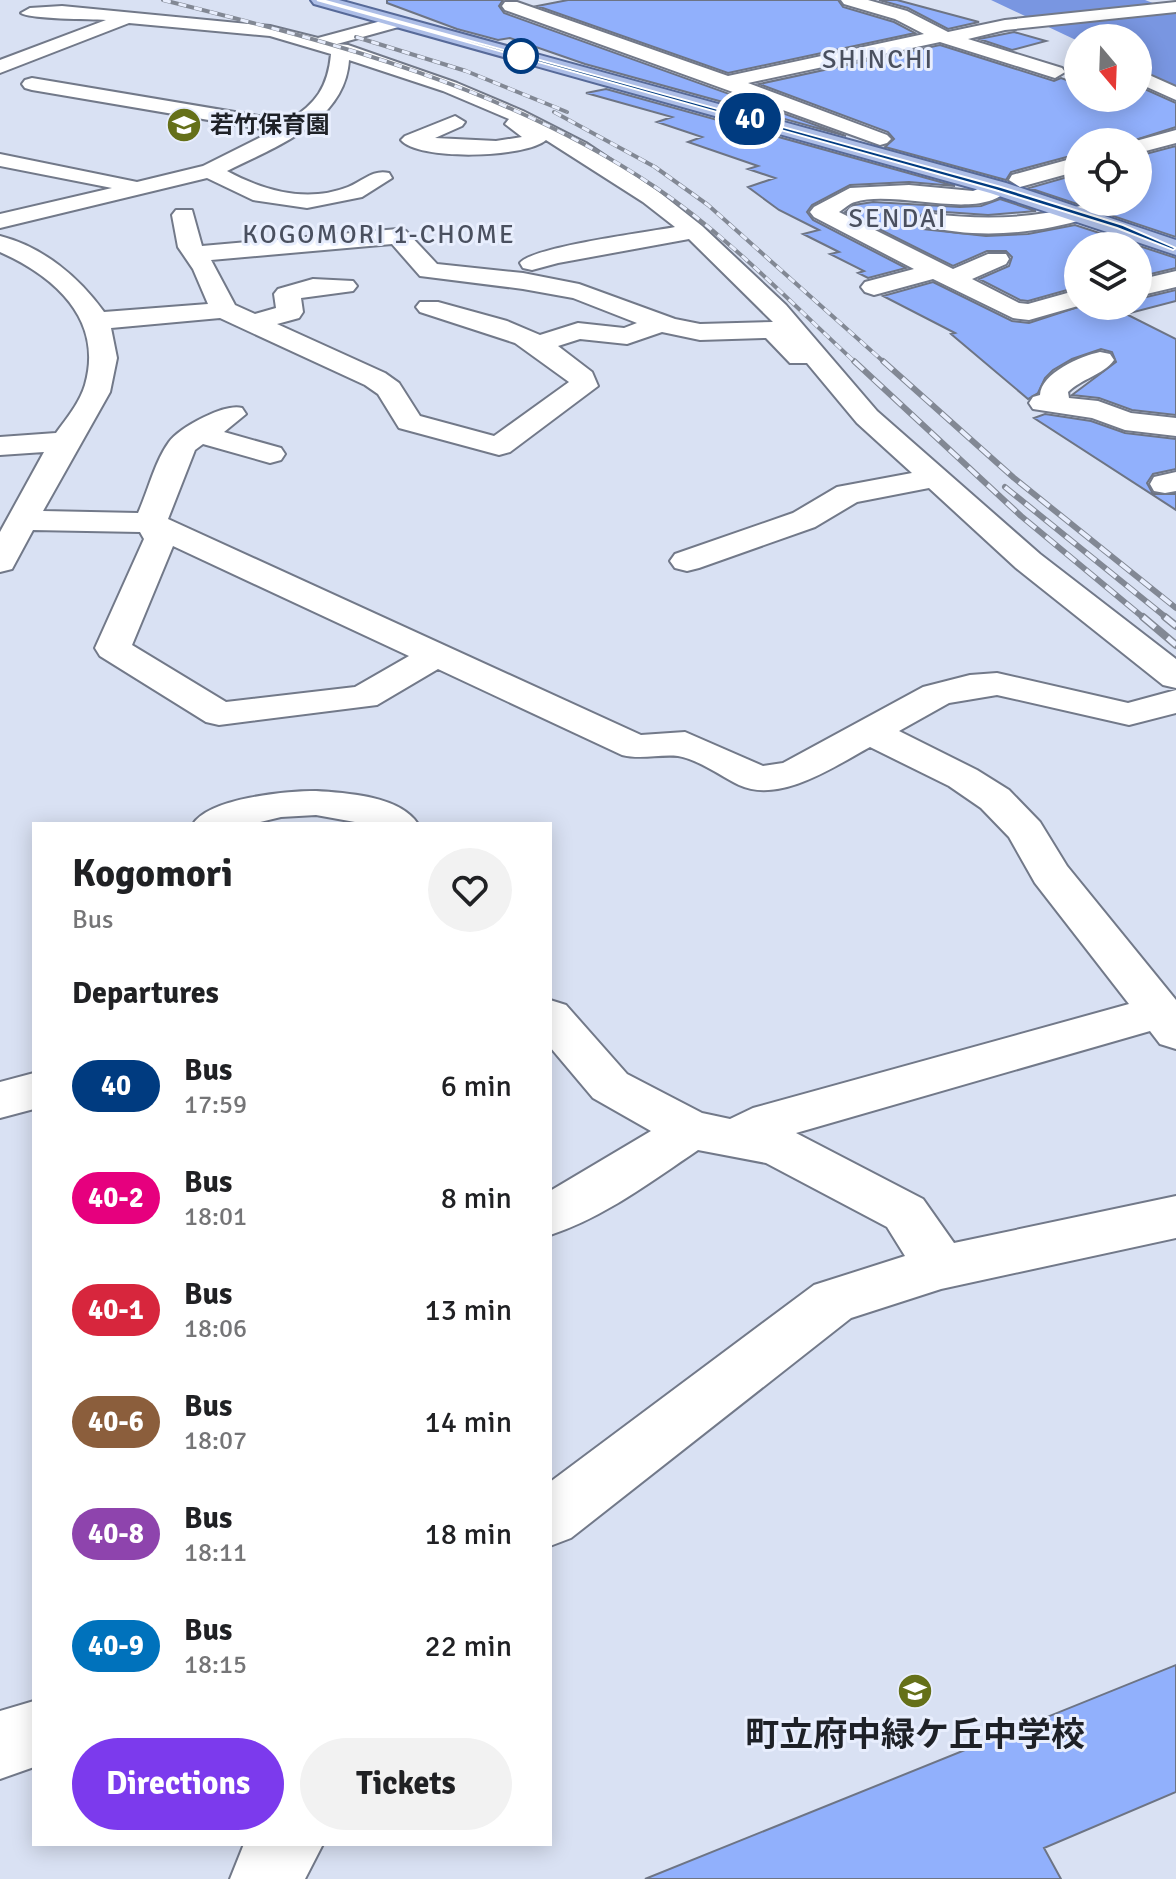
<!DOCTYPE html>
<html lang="en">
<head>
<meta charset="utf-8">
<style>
  body { margin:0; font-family:Signika,"Noto Sans JP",sans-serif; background:#f2f2f2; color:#202124; height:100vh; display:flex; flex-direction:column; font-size:30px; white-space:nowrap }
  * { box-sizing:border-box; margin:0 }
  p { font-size:26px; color:#757577 }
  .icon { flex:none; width:44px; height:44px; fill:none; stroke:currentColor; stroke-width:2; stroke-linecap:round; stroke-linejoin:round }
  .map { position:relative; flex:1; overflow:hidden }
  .panel { position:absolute; left:32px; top:822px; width:520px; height:1024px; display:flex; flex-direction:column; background:#fff; border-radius:0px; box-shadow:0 4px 20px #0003 }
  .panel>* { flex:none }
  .badge { padding:0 16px; border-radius:26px; font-size:28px; line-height:52px }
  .needle { width:52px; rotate:161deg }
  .fabs { position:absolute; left:1064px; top:24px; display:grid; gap:16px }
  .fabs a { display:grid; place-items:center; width:88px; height:88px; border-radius:50%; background:#fff; box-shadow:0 4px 20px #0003; font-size:40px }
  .map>.badge { position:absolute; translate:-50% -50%; box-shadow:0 0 0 4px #fff }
  h2 { padding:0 40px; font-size:30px; line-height:72px }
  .round { display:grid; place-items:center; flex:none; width:84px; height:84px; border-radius:42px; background:#f2f2f2 }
  .summary { display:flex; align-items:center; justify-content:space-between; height:136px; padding:0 40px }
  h1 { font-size:38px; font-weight:700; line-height:60px }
  .action { display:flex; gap:16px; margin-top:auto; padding:16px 40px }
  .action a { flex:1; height:92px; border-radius:48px; background:#7c3aed; color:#fff; font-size:32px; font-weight:700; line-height:92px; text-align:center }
  .action a+a { background:#f2f2f2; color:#202124 }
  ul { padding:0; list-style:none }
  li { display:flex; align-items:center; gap:24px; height:112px; padding:0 40px }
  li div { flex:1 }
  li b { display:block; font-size:30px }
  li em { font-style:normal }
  li .badge { min-width:88px; font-weight:700; text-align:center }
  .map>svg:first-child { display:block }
</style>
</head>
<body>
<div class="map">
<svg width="1176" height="1879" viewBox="0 0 1176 1879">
  <rect width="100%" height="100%" fill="#d9e1f3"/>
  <path fill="#7996e1" d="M 991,0 L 1145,0 L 1176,12 L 1176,87 L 1138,69 L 1138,38 L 1078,38 L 1078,41 Z"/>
  <path fill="#91b0fc" stroke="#6d7484" stroke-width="2" d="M 387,0 L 503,0 L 499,6 L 504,13 L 846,136 L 585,64 L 510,38 L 498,40 L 457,29 L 387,3 Z
    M 568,0 L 838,0 L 843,7 L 894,22 L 915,33 L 728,73 L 537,6 Z
    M 879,0 L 897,0 L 979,22 L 948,29 L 908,8 Z
    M 1014,32 L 1046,41 L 1012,50 L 979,39 Z
    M 940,45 L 1054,81 L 1061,78 L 1078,84 L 1078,98 L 1138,98 L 1138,86 L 1176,103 L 1176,127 L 1129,142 L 1078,142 L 1078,154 L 1011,172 L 1006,180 L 885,147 L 894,139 L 888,132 L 759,84 Z
    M 606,89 L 955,186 L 909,182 L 850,185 L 812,205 L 807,212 L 813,220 L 906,268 L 868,278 L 858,273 L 864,271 L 830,254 L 839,252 L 803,234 L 819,230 L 779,210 L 748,187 L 775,178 L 748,169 L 758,166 L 688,142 L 702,137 L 657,122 L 672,117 L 586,93 Z
    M 1176,146 L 1176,237 L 1029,188 L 1078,174 L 1078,202 L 1138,202 L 1138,156 Z
    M 1000,199 L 1036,211 L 988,215 L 931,211 L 922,214 L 917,221 L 923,229 L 986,236 L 1028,234 L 1075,225 L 1176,258 L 1176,268 L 1138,277 L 1138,246 L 1078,246 L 1078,287 L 1028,301 L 1020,300 L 979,279 L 1009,266 L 1012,257 L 1006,251 L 987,251 L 953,266 L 845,212 L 854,205 L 873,202 L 960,207 L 981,206 Z
    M 933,282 L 1012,321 L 1029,323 L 1081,306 L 1138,306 L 1138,299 L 1176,290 L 1176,301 L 1126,314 L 1176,339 L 1176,415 L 1132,410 L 1099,398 L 1072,395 L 1116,362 L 1112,352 L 1101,349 L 1072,359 L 1053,370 L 1045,378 L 1038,393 L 1028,399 L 951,334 L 955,333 L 883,296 Z
    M 1045,414 L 1091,421 L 1125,433 L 1176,439 L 1176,469 L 1153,474 L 1147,483 L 1153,494 L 1176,494 L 1176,510 L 1034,418 Z
    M 1176,1665 L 1176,1792 L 1044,1848 L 1061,1879 L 645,1879 Z"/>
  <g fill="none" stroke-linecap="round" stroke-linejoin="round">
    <g stroke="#727989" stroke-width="4">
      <path id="minor" d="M 841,0 L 868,0 L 907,11 L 948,32 L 1005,20 L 1176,2 L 1176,12 L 1005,30 L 968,39 L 1062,68 L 1065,72 L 1055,78 L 940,42 L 748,83 L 887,135 L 891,139 L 887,143 L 880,145 L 505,10 L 502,6 L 505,2 L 517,2 L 728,76 L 924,34 L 895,19 L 844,4 Z
        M 62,6 L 270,26 L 318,38 L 396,17 L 402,18 L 405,22 L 402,26 L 337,44 L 348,45 L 457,83 L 523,111 L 586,143 L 659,192 L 702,226 L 786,305 L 877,411 L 1040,554 L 1176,659 L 1176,688 L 1163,685 L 1016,568 L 929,488 L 857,502 L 815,527 L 699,568 L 687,571 L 675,568 L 670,561 L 675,554 L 793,513 L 837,487 L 912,473 L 857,423 L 807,363 L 790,363 L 766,338 L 700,340 L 662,332 L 627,344 L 580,339 L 558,346 L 592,372 L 598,386 L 510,452 L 499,455 L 399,428 L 378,394 L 365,385 L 220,318 L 111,328 L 117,358 L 110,392 L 43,511 L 138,513 C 148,491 155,461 169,442 C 180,427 225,403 242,408 L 246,414 L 224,432 L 281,448 L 285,454 L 281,460 L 270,463 L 203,444 L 195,450 L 168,519 L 641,735 L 685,732 L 763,766 L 783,763 L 923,687 L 970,675 L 997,673 L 1128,703 L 1176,690 L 1176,713 L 1129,725 L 997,695 L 949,703 L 899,731 L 977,770 L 1009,790 L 1040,822 L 1067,866 L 1176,1000 L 1176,1049 L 1160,1044 L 1150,1031 L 796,1133 L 923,1199 L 954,1243 L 1176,1196 L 1176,1238 L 941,1289 L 851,1318 L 571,1538 L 550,1546 L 550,1482 L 814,1285 L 905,1256 L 887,1227 L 766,1163 L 698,1150 C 652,1181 603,1218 550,1235 L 550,1191 L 651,1131 L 593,1098 L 550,1047 L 550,1000 L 566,1005 L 627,1074 L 702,1113 L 730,1119 L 753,1108 L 1129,1004 L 1035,883 L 1009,837 L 981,808 L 949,786 L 870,747 C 835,766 780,804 739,785 C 721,776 697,759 678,756 C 659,754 641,760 622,755 L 438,669 L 377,705 L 219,725 L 206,722 L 100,656 L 95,648 L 144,539 L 140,532 L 33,530 L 12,569 L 0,572 L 0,532 L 44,452 L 0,455 L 0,437 L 56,433 C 67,418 80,402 85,385 C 104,319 54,276 0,252 L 0,236 C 43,247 79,277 104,312 L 208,304 L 193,269 L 178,247 L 172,215 L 176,210 L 192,210 L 202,246 L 398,229 L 406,231 L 437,264 L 523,273 L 579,284 L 675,319 L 700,324 L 773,322 L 689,239 L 558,263 L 532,270 L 523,268 L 520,263 C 531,247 649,232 675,227 L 643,202 L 546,140 C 526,158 418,161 401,140 L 405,136 L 455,116 L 465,122 L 462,126 L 435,138 L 496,141 L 522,137 L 505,124 L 509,119 L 443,91 L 349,60 C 345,122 275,147 227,171 C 264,191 307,203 348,187 C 363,181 373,169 389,173 L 392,178 L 362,197 L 307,208 L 253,200 L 207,178 L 0,228 L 0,214 L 112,188 L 0,166 L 0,154 L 137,182 L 203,166 L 273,131 L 32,90 L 25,88 L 22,84 L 25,80 L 32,78 L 288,121 C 316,104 328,87 331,54 L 270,36 L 129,23 L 0,73 L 0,60 L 106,20 C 91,19 28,19 21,13 L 30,8 ZM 392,244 L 420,276 L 523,289 L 573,298 L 637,323 L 624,328 L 578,323 L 540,335 L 507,321 L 438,302 L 420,302 L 416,307 L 420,312 L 515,343 L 569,382 L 494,436 L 420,416 L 399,383 L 385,373 L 277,324 L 299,318 L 303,312 L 301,298 L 353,291 L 357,286 L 353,281 L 313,279 L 278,289 L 274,294 L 276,308 L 255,314 L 235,305 L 211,260 ZM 173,546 L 409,656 L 355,687 L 226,702 L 132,645 Z
        M 1138,70 L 1176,87 L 1176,100 L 1138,83 Z
        M 1176,130 L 1176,143 L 1138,153 L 1138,142 L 1132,142 Z
        M 1078,157 L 1078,171 L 1020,187 L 1009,180 L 1012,175 Z
        M 998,181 L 1009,188 C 983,223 896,189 855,202 C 850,203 844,209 839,212 L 953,269 L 988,254 L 1006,254 L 1009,259 L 1006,264 L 972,279 L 1019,303 L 1028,304 L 1078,290 L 1078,306 L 1029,320 L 1013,318 L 933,279 L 874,295 L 865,292 L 861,287 L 865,282 L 914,269 L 814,217 L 810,212 L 814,207 L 850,188 L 909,185 L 973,191 Z
        M 1080,206 L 1088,208 L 1092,213 L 1088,218 C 1036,234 978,239 924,226 L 920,221 L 924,216 L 932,214 C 984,220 1029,219 1080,206 Z
        M 1176,271 L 1176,287 L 1138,296 L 1138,280 Z
        M 1100,352 L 1110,354 L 1114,360 C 1103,375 1081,379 1068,392 L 1069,398 L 1098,401 L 1131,413 L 1176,418 L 1176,436 L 1125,430 L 1092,418 L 1033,409 L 1029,403 L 1033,397 L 1040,395 C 1041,373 1081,356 1100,352 Z
        M 1176,472 L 1176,491 L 1165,493 L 1154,491 L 1150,484 L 1154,477 Z
        M 316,791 C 347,793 400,796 418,824 L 366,824 L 316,815 L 281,817 L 252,824 L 193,824 C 210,798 286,791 316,791 Z
        M 34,1073 L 34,1109 L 0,1118 L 0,1082 Z
        M 34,1701 L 34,1767 L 0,1779 L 0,1711 Z
        M 244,1844 L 323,1844 L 305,1879 L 230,1879 Z"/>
    </g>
    <g stroke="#576a99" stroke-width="4">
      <path id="major" d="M 311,0 L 339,0 L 1006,183 L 1176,240 L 1176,255 L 990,193 L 314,4 Z"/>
    </g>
    <use href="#minor" fill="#fff" fill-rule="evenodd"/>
    <use href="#major" fill="#adbee7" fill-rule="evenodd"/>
    <g stroke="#828894" stroke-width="4">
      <path id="rail-far2" d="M 163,0 C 335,43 506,87 655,187 C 728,236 791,303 856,363
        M 356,37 L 466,71 L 567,112
        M 554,112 L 655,167 L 708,205 L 885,363"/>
    </g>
    <g stroke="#828894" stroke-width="6">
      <path id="rail-far1" d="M 854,361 L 1021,516 L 1145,619
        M 883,361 L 1014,478 L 1176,608
        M 1005,487 L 1168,619"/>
    </g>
    <g stroke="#828894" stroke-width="8">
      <path id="rail" d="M 1143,617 L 1176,645
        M 1165,617 L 1176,626"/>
    </g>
    <use href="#rail-far2" stroke="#e8eefd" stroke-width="3" stroke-dasharray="8" stroke-linecap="butt"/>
    <use href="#rail-far1" stroke="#e8eefd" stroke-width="4" stroke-dasharray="13" stroke-linecap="butt"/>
    <use href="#rail" stroke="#e8eefd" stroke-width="5" stroke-dasharray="16" stroke-linecap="butt"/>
  </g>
  <path fill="#003b80" stroke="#fff" stroke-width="2" d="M 317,0 L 322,0 L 1001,187 L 1123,225 L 1176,248 L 1173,250 L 1117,228 L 995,190 Z"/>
  <defs>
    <g id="school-disc" transform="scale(1.8)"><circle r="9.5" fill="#657019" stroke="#e8eefd"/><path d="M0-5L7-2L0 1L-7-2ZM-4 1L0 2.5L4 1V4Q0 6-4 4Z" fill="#fff"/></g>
  </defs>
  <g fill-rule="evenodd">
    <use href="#school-disc" x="184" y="125"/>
    <use href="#school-disc" x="915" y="1691"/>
  </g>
  <circle fill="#fff" stroke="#003b80" stroke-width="4" cx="521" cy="56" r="16"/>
  <g text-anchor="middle" stroke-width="6" stroke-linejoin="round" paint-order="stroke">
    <g font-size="24" font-weight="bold" fill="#1e2127" stroke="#e8eefd" text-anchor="start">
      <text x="210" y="133">若竹保育園</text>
    </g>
    <g font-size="26" letter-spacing="2" fill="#4a505f" stroke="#e8eefd">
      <text x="878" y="68">SHINCHI</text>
      <text x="898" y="227">SENDAI</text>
    </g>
    <g font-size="26" letter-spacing="2" fill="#4a505f" stroke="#e8eefd">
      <text x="379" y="243">KOGOMORI 1-CHOME</text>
    </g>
    <g font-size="34" font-weight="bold" fill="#1e2127" stroke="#e8eefd">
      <text x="915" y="1746">町立府中緑ケ丘中学校</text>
    </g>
  </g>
</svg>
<div class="fabs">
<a><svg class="needle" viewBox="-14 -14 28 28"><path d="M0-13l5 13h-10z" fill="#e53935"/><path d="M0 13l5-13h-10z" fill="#757577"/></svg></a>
<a><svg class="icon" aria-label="locate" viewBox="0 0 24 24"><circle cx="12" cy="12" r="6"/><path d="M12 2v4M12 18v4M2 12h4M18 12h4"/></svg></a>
<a><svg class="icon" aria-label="layers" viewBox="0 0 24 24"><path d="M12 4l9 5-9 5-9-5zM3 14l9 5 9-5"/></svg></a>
</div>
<b class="badge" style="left:750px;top:119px;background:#003b80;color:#fff">40</b>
<section class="panel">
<div class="summary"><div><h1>Kogomori</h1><p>Bus</p></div><a class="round"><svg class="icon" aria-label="heart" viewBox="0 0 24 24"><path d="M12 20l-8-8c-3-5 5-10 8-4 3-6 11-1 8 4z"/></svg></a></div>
<h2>Departures</h2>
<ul>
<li><span class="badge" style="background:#003b80;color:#fff">40</span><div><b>Bus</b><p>17:59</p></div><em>6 min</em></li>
<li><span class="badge" style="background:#e6007e;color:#fff">40-2</span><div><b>Bus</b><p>18:01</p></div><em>8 min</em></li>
<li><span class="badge" style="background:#d7263d;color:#fff">40-1</span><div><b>Bus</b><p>18:06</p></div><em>13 min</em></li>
<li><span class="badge" style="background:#8b5e3c;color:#fff">40-6</span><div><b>Bus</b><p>18:07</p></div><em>14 min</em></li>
<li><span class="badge" style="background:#8e44ad;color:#fff">40-8</span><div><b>Bus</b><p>18:11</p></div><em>18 min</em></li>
<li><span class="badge" style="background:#0072bc;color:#fff">40-9</span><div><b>Bus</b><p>18:15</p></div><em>22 min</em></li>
</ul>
<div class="action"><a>Directions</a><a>Tickets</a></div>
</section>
</div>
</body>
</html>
